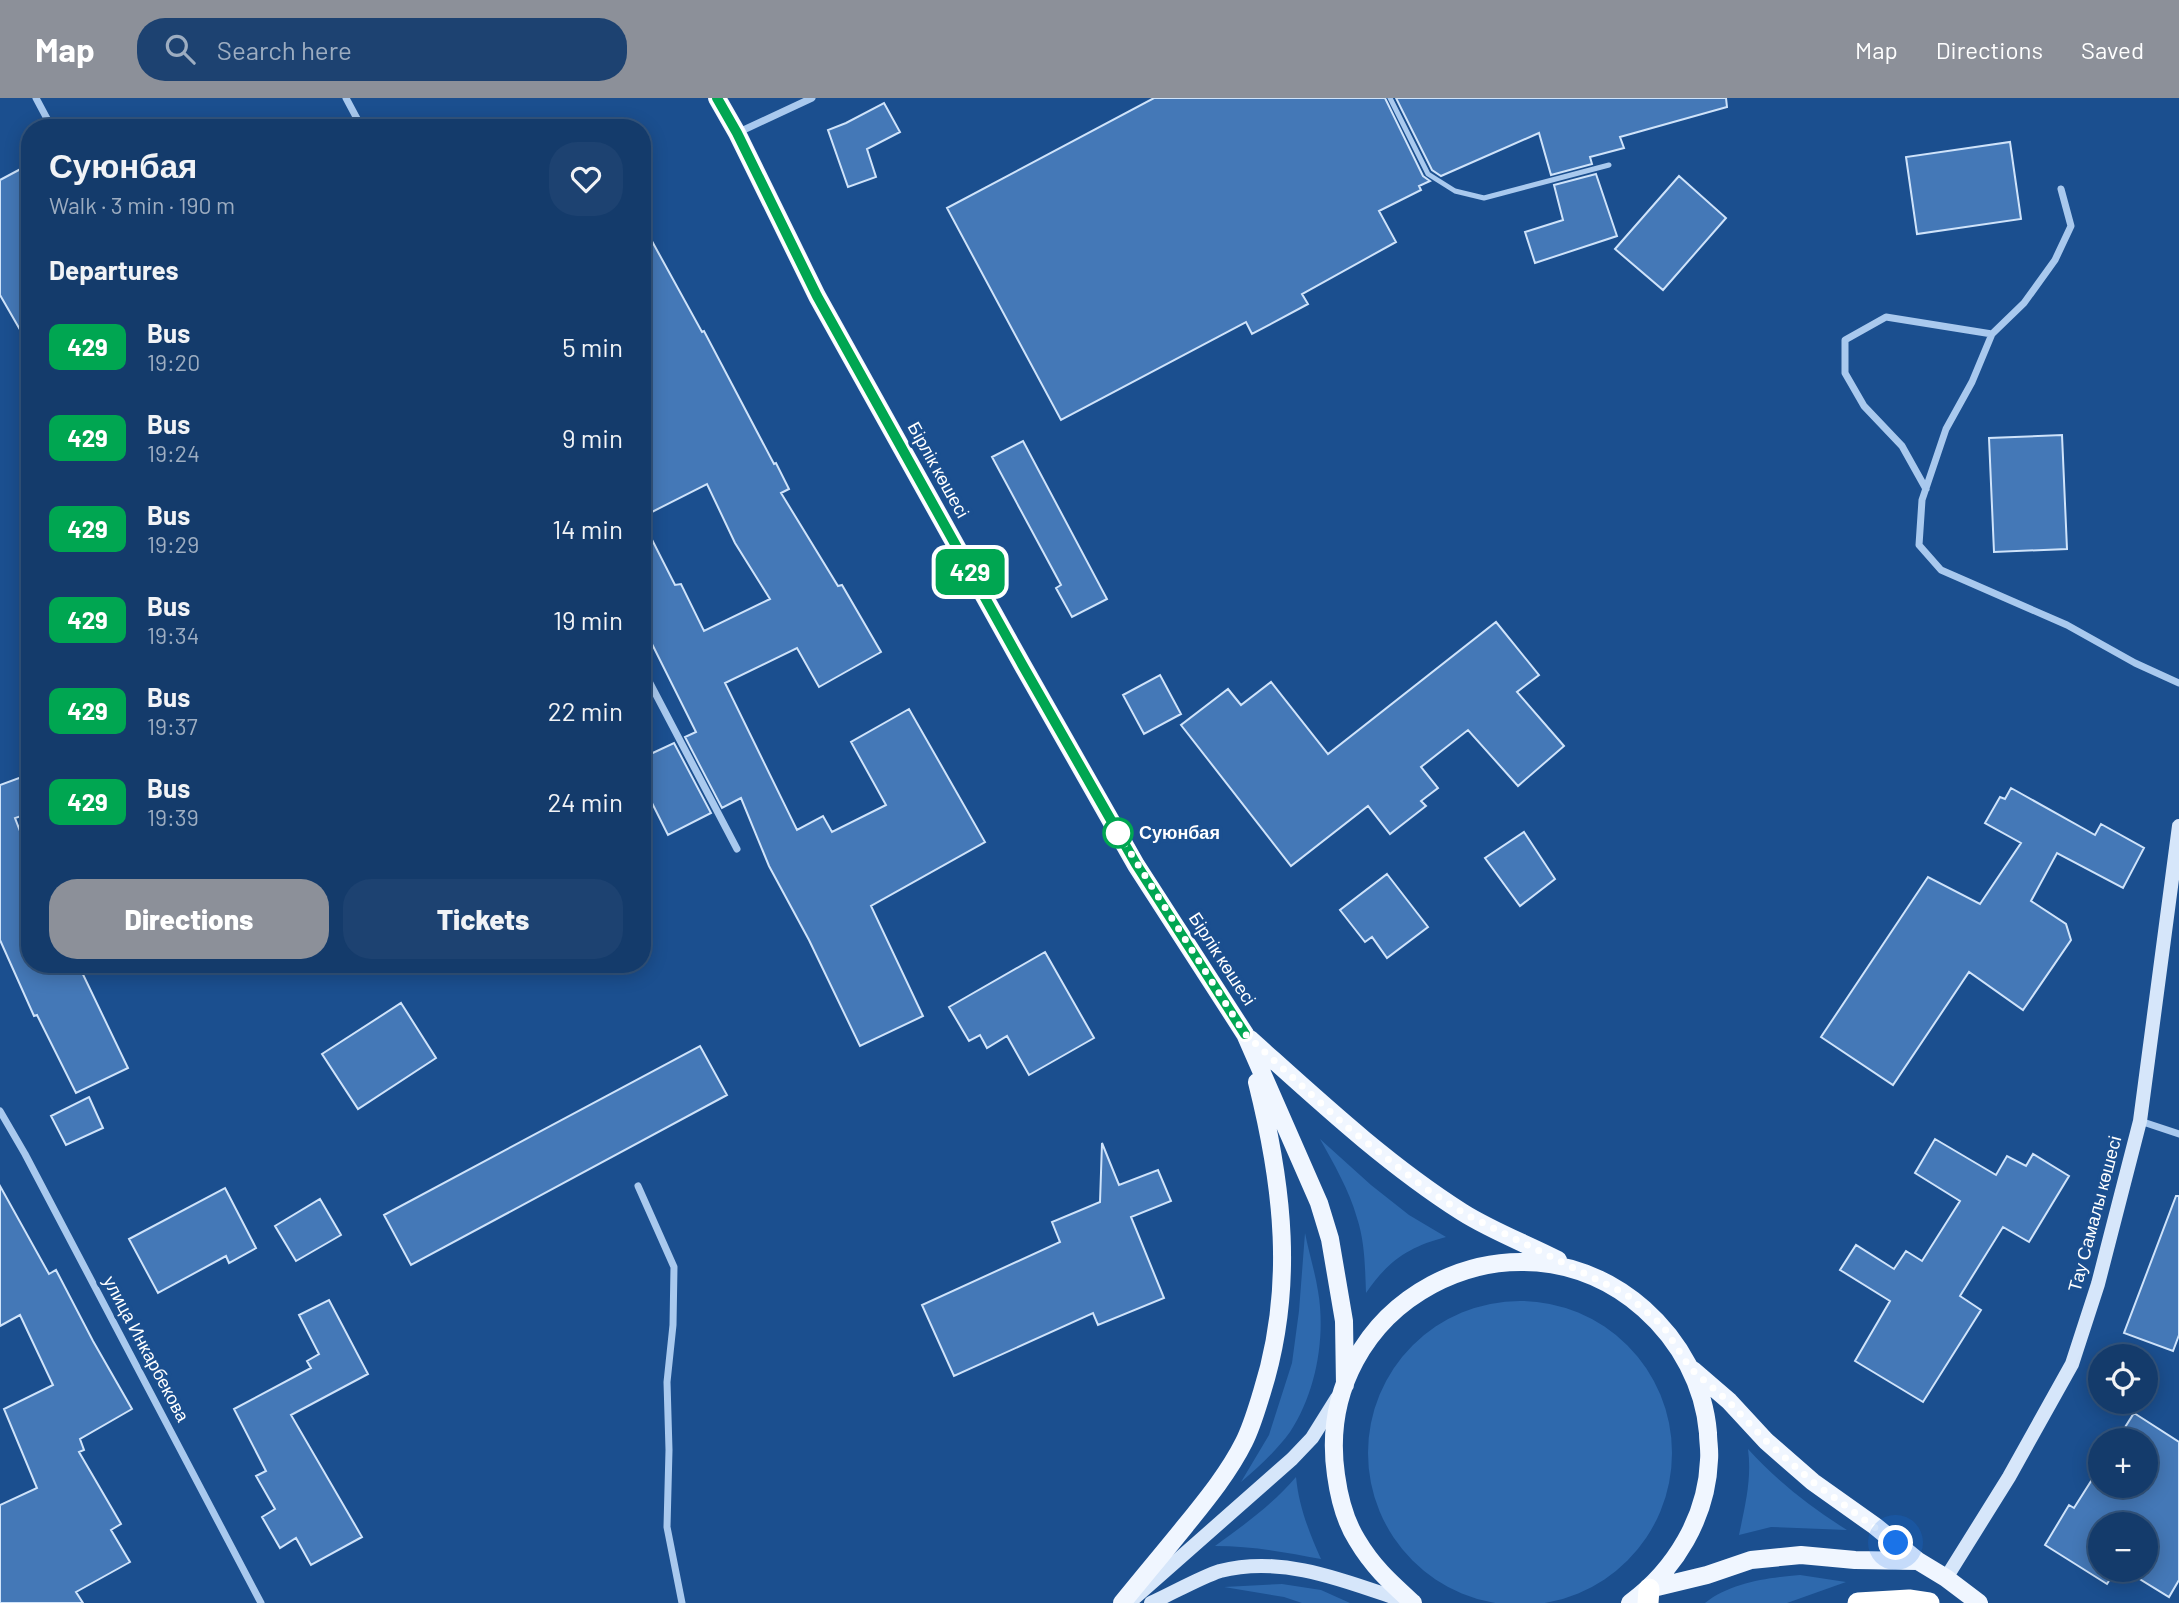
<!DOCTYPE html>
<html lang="en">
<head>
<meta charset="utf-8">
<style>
  body { margin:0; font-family:Barlow,sans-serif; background:#1d4271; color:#f1f3f6; height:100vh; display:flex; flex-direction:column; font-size:26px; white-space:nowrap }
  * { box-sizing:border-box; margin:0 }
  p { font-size:23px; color:#9dadc1 }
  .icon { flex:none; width:38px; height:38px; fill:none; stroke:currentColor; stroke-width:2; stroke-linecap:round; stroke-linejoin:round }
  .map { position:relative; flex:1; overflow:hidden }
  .details { position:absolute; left:21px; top:21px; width:630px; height:854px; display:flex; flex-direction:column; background:#143b6b; border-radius:28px; box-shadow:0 4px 18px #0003,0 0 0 2px #33557e }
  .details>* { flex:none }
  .badge { padding:0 14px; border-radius:10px; font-size:24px; line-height:46px }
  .buttons { position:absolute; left:2088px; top:1246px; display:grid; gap:14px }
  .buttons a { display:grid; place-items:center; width:70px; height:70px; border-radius:50%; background:#143b6b; box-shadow:0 4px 18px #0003,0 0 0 2px #33557e; font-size:35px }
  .you { position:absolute; width:35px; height:35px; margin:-18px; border:5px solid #fff; border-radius:50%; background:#1a73e8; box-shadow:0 0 0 10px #1a73e833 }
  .map>.badge { position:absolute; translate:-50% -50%; box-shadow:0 0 0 4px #fff }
  h2 { padding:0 28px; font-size:26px; line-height:63px }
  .round { display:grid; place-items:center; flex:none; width:74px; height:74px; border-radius:28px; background:#1d4271 }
  .headline { display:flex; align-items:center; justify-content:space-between; height:119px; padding:0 28px }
  h1 { font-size:33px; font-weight:800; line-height:52px }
  .primary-button { display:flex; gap:14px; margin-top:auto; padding:14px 28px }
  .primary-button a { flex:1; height:80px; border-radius:28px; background:#8c9099; color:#fff; font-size:28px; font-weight:800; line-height:80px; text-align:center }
  .primary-button a+a { background:#1d4271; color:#f1f3f6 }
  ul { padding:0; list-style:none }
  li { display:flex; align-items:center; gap:21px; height:91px; padding:0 28px }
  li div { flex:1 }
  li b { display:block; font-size:26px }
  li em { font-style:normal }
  li .badge { min-width:77px; font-weight:700; text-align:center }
  header { display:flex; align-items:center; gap:42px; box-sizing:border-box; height:98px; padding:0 35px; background:#8c9099; color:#fff }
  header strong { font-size:33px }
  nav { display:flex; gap:38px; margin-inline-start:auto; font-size:24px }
  .search { width:490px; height:63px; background:#1d4271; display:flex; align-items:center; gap:18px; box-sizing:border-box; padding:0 24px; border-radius:28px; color:#9dadc1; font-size:26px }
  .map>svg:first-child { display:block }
</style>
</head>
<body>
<header>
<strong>Map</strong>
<div class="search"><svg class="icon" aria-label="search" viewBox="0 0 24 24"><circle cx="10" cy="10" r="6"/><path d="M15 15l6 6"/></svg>Search here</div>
<nav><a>Map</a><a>Directions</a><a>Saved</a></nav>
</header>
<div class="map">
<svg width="2179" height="1505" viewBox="0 0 2179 1505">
  <rect width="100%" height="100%" fill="#1b4f8f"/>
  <path fill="#2e69ad" d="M 1320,1041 L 1371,1087 L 1409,1117 L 1446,1139 C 1408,1149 1388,1163 1366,1195 C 1365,1170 1365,1144 1357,1120 C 1349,1092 1334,1066 1320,1041 Z
    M 1305,1135 C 1309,1155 1315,1174 1318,1193 C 1326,1239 1316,1295 1290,1334 C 1276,1353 1259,1369 1241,1384 L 1269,1337 L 1292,1265 L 1299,1213 Z
    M1368 1355a152 152 0 1 1 304 0a152 152 0 1 1-304 0Z
    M 1748,1351 C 1777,1383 1810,1409 1847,1432 L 1771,1429 L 1739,1437 C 1745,1408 1752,1381 1748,1351 Z
    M 1296,1379 C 1299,1409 1309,1434 1321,1461 C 1285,1454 1251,1448 1215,1448 C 1244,1427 1272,1407 1296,1379 Z
    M 1800,1477 L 1846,1484 L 1787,1505 L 1705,1505 C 1732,1484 1768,1480 1800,1477 Z
    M 1282,1486 L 1321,1492 L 1350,1505 L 1302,1505 L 1284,1499 L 1224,1489 Z"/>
  <path fill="#4478b7" stroke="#cfe3fa" stroke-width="2" d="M 1154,0 L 1385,0 L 1423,78 L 1430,83 L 1419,88 L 1421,92 L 1379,113 L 1396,144 L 1302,196 L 1308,206 L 1252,236 L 1246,224 L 1061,322 L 947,110 Z
    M 1396,0 L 1726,0 L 1727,9 L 1620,39 L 1624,50 L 1590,59 L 1592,66 L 1551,77 L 1539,35 L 1441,78 L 1432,72 Z
    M 884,5 L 900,34 L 867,51 L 876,79 L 848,89 L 828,32 L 846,25 Z
    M 2010,44 L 2021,121 L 1917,136 L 1906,59 Z
    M 30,66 L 30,249 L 0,197 L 0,82 Z
    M 1596,76 L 1617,138 L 1535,165 L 1525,134 L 1563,122 L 1554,87 Z
    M 1679,78 L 1726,120 L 1663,192 L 1615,151 Z
    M 642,125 L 702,234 L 704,233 L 774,366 L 776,365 L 789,391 L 781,395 L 838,488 L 842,487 L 881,554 L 819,589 L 797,550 L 725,585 L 797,732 L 823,718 L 832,734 L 886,707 L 851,644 L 909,611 L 985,744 L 871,808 L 923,918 L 860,948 L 809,842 L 769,768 L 741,700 L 722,710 L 685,639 L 696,634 L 642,526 L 642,422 L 675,487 L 681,486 L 704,533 L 770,501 L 735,445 L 707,386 L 642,419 Z
    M 2062,337 L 2067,451 L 1994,454 L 1989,340 Z
    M 1023,343 L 1107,501 L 1072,519 L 1056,490 L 1061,487 L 992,359 Z
    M 1496,524 L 1539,577 L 1517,594 L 1564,648 L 1518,688 L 1468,632 L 1421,669 L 1438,690 L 1421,703 L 1426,708 L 1390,736 L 1368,708 L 1291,768 L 1181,627 L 1228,591 L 1241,607 L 1271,584 L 1328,656 Z
    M 1160,577 L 1181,616 L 1144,636 L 1123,597 Z
    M 674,645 L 711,715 L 668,737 L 642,685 L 642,660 Z
    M 30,676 L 30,715 L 15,720 L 30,759 L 30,866 L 78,866 L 128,970 L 76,995 L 37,917 L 34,918 L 0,842 L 0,687 Z
    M 2011,690 L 2095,737 L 2101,726 L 2144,750 L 2123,790 L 2057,755 L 2031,803 L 2066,826 L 2071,842 L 2023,912 L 1969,874 L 1893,987 L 1821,939 L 1928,779 L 1980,806 L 2021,745 L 1985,725 L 2000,699 L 2005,701 Z
    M 1524,734 L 1555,781 L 1520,808 L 1485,760 Z
    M 1387,776 L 1428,829 L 1387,860 L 1372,839 L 1365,844 L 1340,812 Z
    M 1045,854 L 1094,940 L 1029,977 L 1007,938 L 987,950 L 980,937 L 969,943 L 949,909 Z
    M 401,905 L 436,960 L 358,1011 L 322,956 Z
    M 700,948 L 727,997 L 411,1167 L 384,1117 Z
    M 89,999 L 103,1030 L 66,1047 L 51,1018 Z
    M 1935,1041 L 1996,1077 L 2007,1058 L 2026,1068 L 2033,1056 L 2069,1078 L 2029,1144 L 2003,1129 L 1960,1198 L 1981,1212 L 1923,1304 L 1855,1263 L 1890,1203 L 1840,1172 L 1856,1147 L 1894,1171 L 1906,1153 L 1922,1163 L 1960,1103 L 1915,1075 Z
    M 1102,1045 L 1119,1087 L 1158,1072 L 1171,1103 L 1131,1119 L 1164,1200 L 1098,1227 L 1093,1215 L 954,1278 L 922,1207 L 1060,1144 L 1052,1124 L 1100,1104 Z
    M 0,1088 L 49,1176 L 56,1172 L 93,1243 L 132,1311 L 80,1341 L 84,1352 L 79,1354 L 121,1426 L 111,1432 L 130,1464 L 76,1494 L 83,1505 L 0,1505 L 0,1407 L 37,1390 L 4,1311 L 53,1287 L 20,1217 L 0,1228 Z
    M 225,1090 L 256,1150 L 229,1165 L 226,1158 L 158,1195 L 129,1141 Z
    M 2176,1098 L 2179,1098 L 2179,1237 L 2173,1253 L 2124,1235 Z
    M 320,1101 L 341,1137 L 296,1163 L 275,1128 Z
    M 329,1202 L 368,1276 L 291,1317 L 362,1439 L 311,1467 L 296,1440 L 280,1450 L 262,1419 L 275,1411 L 256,1378 L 266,1373 L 234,1311 L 311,1270 L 307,1263 L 319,1256 L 299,1217 Z
    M 2134,1315 L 2179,1344 L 2179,1482 L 2169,1499 L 2125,1472 L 2146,1472 L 2146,1426 L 2100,1426 L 2100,1472 L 2116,1472 L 2107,1486 L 2045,1447 L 2069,1407 L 2074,1410 L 2100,1369 L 2100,1388 L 2146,1388 L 2146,1342 L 2117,1342 Z"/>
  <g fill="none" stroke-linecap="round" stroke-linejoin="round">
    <path stroke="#a9c9ee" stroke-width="5" d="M 1390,0 L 1428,76 L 1455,93 L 1484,100 L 1609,67"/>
    <path stroke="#a9c9ee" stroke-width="7" d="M 36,0 L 52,30
      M 346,0 L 362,30
      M 737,35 L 812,0
      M 2061,91 L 2071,128 L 2055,162 L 2024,205 L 1992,236 L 1972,284 L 1946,331 L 1922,402 L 1919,447 L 1941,472 L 2067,527 L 2135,565 L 2179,585
      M 1926,391 L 1902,348 L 1864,308 L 1845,275 L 1845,242 L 1886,219 L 1992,236
      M 642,570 L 737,751
      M 0,1013 L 25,1056 L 261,1505
      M 2140,1023 L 2179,1036
      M 638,1088 L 674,1169 L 673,1227 L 667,1284 L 669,1352 L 667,1429 L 682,1505"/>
    <path stroke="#d6e6fa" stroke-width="14" d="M 1946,1480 L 2009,1379 L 2072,1266 L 2098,1186 L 2140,1023 L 2179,728
      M 1131,1503 L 1292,1361 L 1312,1340 L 1337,1300
      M 1151,1505 C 1171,1496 1201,1479 1220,1473 C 1285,1456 1350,1485 1410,1505"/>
    <path stroke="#f0f6ff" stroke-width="18" d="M 717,0 L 737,35 L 817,198 L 1023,568 L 1136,767 L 1245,936 L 1319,1105 L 1330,1141 L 1344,1223 L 1345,1287
      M 1250,941 C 1318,1002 1385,1065 1462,1114 C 1492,1133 1527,1146 1558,1162
      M 1693,1272 L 1729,1303 L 1766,1343 L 1813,1384 L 1875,1428 L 1918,1463 L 1946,1480 L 1979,1505
      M 1649,1491 L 1707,1477 L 1751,1462 L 1801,1457 L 1855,1462 L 1918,1463
      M 1122,1505 C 1143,1479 1165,1453 1186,1427 C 1207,1401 1229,1374 1244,1344 C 1252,1328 1257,1310 1262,1294 C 1295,1189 1283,1088 1257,984
      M 1413,1505 C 1390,1484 1373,1469 1357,1442 C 1345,1423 1339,1399 1336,1377 C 1311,1205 1514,1097 1644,1211 C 1680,1243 1704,1287 1708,1335 C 1708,1344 1710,1353 1709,1362 C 1707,1419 1675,1472 1630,1505"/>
    <path stroke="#fff" stroke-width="21" d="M 1648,1505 L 1649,1491
      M 1858,1505 L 1909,1502 L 1929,1505"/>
  </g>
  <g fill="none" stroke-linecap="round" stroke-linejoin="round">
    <g stroke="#fff" stroke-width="16">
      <path id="line" d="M 717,0 L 737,35 L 817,198 L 1023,568 L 1136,766 L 1245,936"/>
    </g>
    <use href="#line" stroke="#00a651" stroke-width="10"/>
    <path stroke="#fff" stroke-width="7" stroke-dasharray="0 12.6" d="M 1118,735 L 1245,936 L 1347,1029 L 1425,1090 L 1465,1116 L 1626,1196 L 1663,1228 L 1690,1270 L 1728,1303 L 1766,1343 L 1813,1384 L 1896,1445"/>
  </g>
  <circle fill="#fff" stroke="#00a651" stroke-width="3.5" cx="1118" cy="735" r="14"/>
  <g text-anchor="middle" stroke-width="7" stroke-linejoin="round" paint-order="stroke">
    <g font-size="18" fill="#fff" stroke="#1b4f8f">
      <text transform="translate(938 372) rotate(61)" y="6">Бірлік көшесі</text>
      <text transform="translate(1222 861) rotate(57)" y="6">Бірлік көшесі</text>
      <text transform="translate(2095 1116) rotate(-75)" y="6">Тау Самалы көшесі</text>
      <text transform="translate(146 1251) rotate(62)" y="6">улица Инкарбекова</text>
    </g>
    <g font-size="18" font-weight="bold" fill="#fff" stroke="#1b4f8f" text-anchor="start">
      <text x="1139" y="741">Суюнбая</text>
    </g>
  </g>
</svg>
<div class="buttons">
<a><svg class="icon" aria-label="locate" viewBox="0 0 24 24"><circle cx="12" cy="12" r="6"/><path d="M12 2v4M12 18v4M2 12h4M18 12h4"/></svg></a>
<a>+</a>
<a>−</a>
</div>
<div class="you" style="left:1896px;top:1445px"></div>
<b class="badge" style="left:970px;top:474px;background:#00a651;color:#fff">429</b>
<section class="details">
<div class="headline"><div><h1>Суюнбая</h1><p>Walk · 3 min · 190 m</p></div><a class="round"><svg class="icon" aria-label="heart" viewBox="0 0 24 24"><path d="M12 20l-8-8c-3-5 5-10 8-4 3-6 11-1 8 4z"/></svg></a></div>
<h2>Departures</h2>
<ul>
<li><span class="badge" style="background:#00a651;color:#fff">429</span><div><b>Bus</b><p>19:20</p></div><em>5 min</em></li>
<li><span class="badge" style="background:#00a651;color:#fff">429</span><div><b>Bus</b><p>19:24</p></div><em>9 min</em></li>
<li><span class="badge" style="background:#00a651;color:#fff">429</span><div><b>Bus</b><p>19:29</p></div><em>14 min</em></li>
<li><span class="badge" style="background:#00a651;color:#fff">429</span><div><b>Bus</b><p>19:34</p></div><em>19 min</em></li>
<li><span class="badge" style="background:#00a651;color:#fff">429</span><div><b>Bus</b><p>19:37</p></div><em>22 min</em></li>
<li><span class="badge" style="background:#00a651;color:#fff">429</span><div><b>Bus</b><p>19:39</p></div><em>24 min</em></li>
</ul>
<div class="primary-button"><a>Directions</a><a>Tickets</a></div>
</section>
</div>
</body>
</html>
